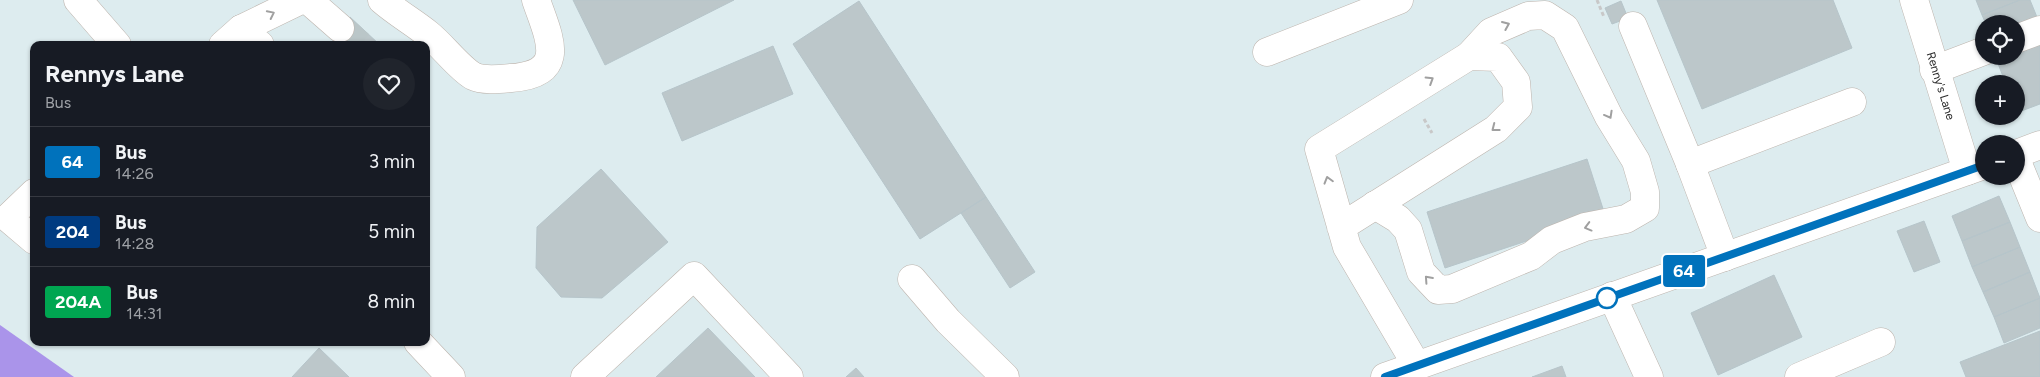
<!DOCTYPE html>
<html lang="en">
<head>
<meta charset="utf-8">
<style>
  body { margin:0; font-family:Figtree,sans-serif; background:#20242c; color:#f1f3f6; height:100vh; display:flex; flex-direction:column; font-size:19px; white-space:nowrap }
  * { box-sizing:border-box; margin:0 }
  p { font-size:16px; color:#9ea1a6 }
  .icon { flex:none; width:28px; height:28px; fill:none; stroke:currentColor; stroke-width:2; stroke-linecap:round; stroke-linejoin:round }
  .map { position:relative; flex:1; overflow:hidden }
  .details { position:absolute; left:30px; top:41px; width:400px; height:305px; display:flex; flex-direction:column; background:#171b24; border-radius:10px; box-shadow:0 1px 4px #0004 }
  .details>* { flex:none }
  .badge { padding:0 10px; border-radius:4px; font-size:18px; line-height:32px }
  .controls { position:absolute; left:1975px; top:15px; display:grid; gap:10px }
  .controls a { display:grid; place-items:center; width:50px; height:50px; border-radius:50%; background:#171b24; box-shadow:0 1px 4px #0004; font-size:25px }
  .map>.badge { position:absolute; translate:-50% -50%; box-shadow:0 0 0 2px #fff }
  .round { display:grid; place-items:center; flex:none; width:52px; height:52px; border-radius:26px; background:#20242c }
  .summary { display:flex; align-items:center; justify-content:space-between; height:85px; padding:0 15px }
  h1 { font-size:24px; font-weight:700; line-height:38px }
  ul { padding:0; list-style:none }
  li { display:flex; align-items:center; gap:15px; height:70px; padding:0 15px; border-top:1px solid #363941 }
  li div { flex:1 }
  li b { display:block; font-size:19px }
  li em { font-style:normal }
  li .badge { min-width:55px; font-weight:700; text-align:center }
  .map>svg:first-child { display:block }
</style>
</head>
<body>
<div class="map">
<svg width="2040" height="377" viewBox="0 0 2040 377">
  <rect width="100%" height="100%" fill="#ddecef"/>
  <path fill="#aa94ea" d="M 0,325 L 74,377 L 0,377 Z"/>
  <path fill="#bcc7ca" stroke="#b6c5ca" d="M 573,0 L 734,0 L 605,65 Z
    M 1657,0 L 1833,0 L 1852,48 L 1702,109 Z
    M 1976,0 L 2020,0 L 1982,15 Z
    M 2020,0 L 2030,0 L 2039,22 L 2016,31 L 2016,24 L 1986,24 L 1982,15 Z
    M 859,1 L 986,197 L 920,239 L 793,44 Z
    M 1621,1 L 1628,18 L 1612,24 L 1605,8 Z
    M 350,17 L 380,45 L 342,45 L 332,36 Z
    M 2040,38 L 2040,104 L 2016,113 L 2016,84 L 2006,84 L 1995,56 L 2016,56 L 2016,47 Z
    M 773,46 L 793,94 L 682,141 L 662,93 Z
    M 1587,159 L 1605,215 L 1445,268 L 1427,212 Z
    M 601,169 L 668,242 L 602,298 L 561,297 L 536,268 L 537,227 Z
    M 1999,196 L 2010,222 L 1962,241 L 1952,216 Z
    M 986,197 L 1035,272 L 1010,288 L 961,213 Z
    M 1924,221 L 1940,262 L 1914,272 L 1897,231 Z
    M 2010,222 L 2020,247 L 1972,267 L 1962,241 Z
    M 2020,247 L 2030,272 L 1983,292 L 1972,267 Z
    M 2030,272 L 2040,298 L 1994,317 L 1983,292 Z
    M 1774,275 L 1802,337 L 1718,375 L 1691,313 Z
    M 2040,298 L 2040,328 L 2004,343 L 1994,317 Z
    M 708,328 L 755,377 L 656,377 Z
    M 2040,331 L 2040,377 L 1966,377 L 1960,362 Z
    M 319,348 L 349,377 L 292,377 Z
    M 1562,366 L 1566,377 L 1532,377 Z
    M 856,368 L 864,377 L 846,377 Z"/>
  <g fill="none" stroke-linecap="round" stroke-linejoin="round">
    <path stroke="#bac6c8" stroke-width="28" stroke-dasharray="28 14" stroke-linecap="butt" d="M 340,28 L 360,45"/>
    <g stroke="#bdb4ad" stroke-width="29">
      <g id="minor">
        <path d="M 78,0 L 117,45"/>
        <path d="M 308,0 L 340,28"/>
        <path d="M 382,0 C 397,13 413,22 428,34 C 442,45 459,68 473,76 C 483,81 500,79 511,78 C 569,74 549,38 536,0"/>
        <path id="s1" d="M 1914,0 L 1967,171"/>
        <path d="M 1633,26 L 1690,164 L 1725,257"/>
        <path d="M 241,29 L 301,0"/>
        <path d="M 2016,39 L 2040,30"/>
        <path d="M 223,45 L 241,29 L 260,45"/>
        <path d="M 1267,52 L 1399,0"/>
        <path d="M 1934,70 L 1984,51"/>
        <path d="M 2016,154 L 2040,145"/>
        <path d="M 2016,159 L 2040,218"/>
        <path d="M 1690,164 L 1852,102"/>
        <path d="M 34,193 L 8,218 L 34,240"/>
        <path d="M 1375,205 L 1398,219 L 1408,230 L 1421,272 L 1438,290 L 1452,289 L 1531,256 L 1552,240 L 1585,227 L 1626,219 L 1645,208 L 1645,192 L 1636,161 L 1609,117 L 1565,28 L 1545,15 L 1528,16 L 1491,32 L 1469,56"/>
        <path d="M 1341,227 L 1496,129 L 1518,107 L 1516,82 L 1498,57 L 1469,56 L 1319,149 L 1347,247 L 1417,366"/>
        <path d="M 912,279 L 948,321 L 1005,377"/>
        <path d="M 1612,296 L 1649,377"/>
        <path d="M 418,342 L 451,377"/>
        <path d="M 585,377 L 694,276 L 789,377"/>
        <path d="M 1385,377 L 1984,165"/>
        <path d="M 1799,377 L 1881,342"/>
      </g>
    </g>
    <path stroke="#c8c8c8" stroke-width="3" stroke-dasharray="4 2.5" stroke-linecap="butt" d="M 1597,0 L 1604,17
      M 1424,119 L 1432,133"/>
    <use href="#minor" stroke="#fff" stroke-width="28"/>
  </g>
  <defs><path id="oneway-chevron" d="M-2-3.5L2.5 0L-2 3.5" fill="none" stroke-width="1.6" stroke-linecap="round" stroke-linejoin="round" transform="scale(1.25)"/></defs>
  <g stroke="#a0a0a0">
    <use href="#oneway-chevron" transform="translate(271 14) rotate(-26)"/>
    <use href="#oneway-chevron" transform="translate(1506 25) rotate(-23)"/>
    <use href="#oneway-chevron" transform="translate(1430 80) rotate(-32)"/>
    <use href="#oneway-chevron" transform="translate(1609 115) rotate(61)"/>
    <use href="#oneway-chevron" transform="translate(1495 128) rotate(142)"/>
    <use href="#oneway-chevron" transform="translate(1328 180) rotate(-106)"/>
    <use href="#oneway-chevron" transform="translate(1588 227) rotate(165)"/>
    <use href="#oneway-chevron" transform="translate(1428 279) rotate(-132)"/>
  </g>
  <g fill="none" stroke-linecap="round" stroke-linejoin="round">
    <g stroke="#fff" stroke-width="11">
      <path id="line" d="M 1385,377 L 1984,165"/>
    </g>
    <use href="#line" stroke="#0072bc" stroke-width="8"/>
  </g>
  <circle fill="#fff" stroke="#0072bc" stroke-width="2.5" cx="1607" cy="298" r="10"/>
  <g text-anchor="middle" stroke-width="4.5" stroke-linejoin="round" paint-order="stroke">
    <g font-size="12" fill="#2c2c2c" stroke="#fff">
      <text dy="4" stroke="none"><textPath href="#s1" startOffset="90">Renny's Lane</textPath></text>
    </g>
  </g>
</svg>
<div class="controls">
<a><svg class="icon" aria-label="locate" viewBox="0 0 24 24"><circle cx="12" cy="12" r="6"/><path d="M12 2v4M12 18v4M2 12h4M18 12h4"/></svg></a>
<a>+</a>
<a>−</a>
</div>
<b class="badge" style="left:1684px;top:271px;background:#0072bc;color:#fff">64</b>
<section class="details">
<div class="summary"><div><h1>Rennys Lane</h1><p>Bus</p></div><a class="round"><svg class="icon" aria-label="heart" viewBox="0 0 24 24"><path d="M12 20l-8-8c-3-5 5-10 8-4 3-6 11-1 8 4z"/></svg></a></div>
<ul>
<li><span class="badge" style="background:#0072bc;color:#fff">64</span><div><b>Bus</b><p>14:26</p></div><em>3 min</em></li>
<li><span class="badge" style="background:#003b80;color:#fff">204</span><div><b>Bus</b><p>14:28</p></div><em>5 min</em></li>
<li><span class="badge" style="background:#00a651;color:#fff">204A</span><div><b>Bus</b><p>14:31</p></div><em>8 min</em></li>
</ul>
</section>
</div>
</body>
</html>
